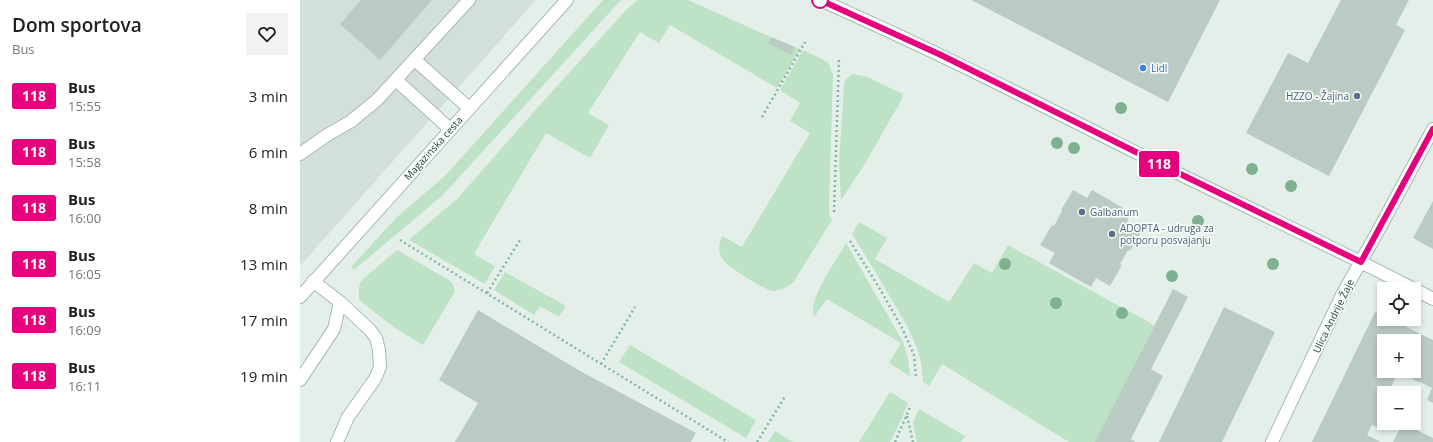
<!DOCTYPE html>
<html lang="en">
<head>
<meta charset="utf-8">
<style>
  body { margin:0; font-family:"Open Sans",sans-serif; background:#f2f2f2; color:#202124; height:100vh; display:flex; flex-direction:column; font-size:15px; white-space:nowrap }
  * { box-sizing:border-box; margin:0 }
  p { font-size:13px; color:#757577 }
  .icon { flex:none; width:22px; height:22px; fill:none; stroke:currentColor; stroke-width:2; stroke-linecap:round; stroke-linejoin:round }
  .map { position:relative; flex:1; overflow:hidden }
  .drawer { display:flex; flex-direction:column; background:#fff; width:300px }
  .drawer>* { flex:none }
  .badge { padding:0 8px; border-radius:3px; font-size:14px; line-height:26px }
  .fabs { position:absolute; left:1077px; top:282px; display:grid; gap:8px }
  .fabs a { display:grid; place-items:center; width:44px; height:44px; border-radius:0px; background:#fff; box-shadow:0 2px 6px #0003; font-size:20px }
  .map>.badge { position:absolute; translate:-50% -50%; box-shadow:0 0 0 2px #fff }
  .round { display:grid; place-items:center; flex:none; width:42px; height:42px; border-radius:0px; background:#f2f2f2 }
  .headline { display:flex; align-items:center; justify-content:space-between; height:68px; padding:0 12px }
  h1 { font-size:19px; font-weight:600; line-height:30px }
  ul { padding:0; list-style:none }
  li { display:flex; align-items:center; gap:12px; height:56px; padding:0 12px }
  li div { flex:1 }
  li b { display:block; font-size:15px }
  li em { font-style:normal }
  li .badge { min-width:44px; font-weight:700; text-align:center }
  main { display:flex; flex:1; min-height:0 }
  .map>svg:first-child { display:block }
</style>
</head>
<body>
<main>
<section class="drawer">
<div class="headline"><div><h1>Dom sportova</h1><p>Bus</p></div><a class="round"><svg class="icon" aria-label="heart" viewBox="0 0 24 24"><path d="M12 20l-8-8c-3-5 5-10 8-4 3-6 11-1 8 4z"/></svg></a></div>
<ul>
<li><span class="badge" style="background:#e6007e;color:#fff">118</span><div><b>Bus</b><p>15:55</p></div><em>3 min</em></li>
<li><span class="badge" style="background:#e6007e;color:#fff">118</span><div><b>Bus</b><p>15:58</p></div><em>6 min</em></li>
<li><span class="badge" style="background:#e6007e;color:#fff">118</span><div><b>Bus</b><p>16:00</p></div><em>8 min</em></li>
<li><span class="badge" style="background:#e6007e;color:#fff">118</span><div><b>Bus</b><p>16:05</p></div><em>13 min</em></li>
<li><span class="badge" style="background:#e6007e;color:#fff">118</span><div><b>Bus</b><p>16:09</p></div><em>17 min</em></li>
<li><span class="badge" style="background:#e6007e;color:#fff">118</span><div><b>Bus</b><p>16:11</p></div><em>19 min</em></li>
</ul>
</section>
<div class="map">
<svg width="1133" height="442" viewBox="0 0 1133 442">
  <rect width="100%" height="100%" fill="#e5efea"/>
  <path fill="#d3e0d9" d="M 0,0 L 236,0 L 0,266 Z"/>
  <path fill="#bde2c5" d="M 303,0 L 321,0 L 143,195 L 61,264 L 54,270 L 51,267 L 97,217 L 145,176 Z
    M 338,0 L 388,0 L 471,37 L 468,44 L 492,55 L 495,47 L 500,49 L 477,88 L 370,25 L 359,43 L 340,32 L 288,113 L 309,125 L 290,158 L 246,133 L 174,254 L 195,266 L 185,284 L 109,240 L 158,198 L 230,116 L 326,10 Z
    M 503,50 L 528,62 L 533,75 L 529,203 L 529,214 L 532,220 L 493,283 L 482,289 L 475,291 L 469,290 C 460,286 452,281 444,276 C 427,265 413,258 422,236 L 442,247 L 510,133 L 490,121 L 500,103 L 480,90 Z
    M 552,74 L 565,76 L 603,94 L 602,99 L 566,162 L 541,200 L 539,161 L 544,87 L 545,80 Z
    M 559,222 L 587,238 L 575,259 L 649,302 L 674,263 L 692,273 L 708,245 L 854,325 L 797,442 L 769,442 L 642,364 L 629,386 L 623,382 C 623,349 606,324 590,297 C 578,276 565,255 552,234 Z
    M 546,243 L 603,342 L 608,359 L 610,376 L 589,363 L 601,343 L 527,299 L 514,317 C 507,300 537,259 546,243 Z
    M 97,250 L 149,280 L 153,284 L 155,291 L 123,345 L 92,326 L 59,300 L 59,288 L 60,283 L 63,279 Z
    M 205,272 L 266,306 L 259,317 L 240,306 L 234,315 L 194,290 Z
    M 330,345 L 456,420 L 446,438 L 319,362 Z
    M 590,392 L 608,403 L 602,418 L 590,442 L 559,442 Z
    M 619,409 L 665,436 L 661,442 L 617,442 L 613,423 Z
    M 475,431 L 493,442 L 468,442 Z"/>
  <path fill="#bacbc3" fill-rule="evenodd" d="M 61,0 L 132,0 L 80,60 L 40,24 Z
    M 671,0 L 920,0 L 868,102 Z
    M 1041,0 L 1109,0 L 1096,25 L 1105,30 L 1029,176 L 946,133 L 988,53 L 1008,63 Z
    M 471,37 L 495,47 L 492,55 L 468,44 Z
    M 773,190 L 787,198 L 792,190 L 832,213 L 827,221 L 842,230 L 830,251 L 828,250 L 820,264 L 822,265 L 810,286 L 796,278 L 791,287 L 749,263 L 755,253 L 740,245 L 752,225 L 754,226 L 762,211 L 761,210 Z
    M 1133,201 L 1133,249 L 1113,238 Z
    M 873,289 L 888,297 L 851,369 L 863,376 L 831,439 L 836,442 L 795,442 Z
    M 924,307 L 975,332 L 922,442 L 859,442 Z
    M 178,310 L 280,371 L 396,433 L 391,442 L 155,442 L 178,403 L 139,380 Z
    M 1075,312 L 1084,316 L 1084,319 L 1090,319 L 1133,340 L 1133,403 L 1127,400 L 1132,388 L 1098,372 L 1088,393 L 1084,393 L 1084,423 L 1086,423 L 1083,430 L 1072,425 L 1067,435 L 1081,442 L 1012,442 ZM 1084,341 L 1114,341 L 1114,371 L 1084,371 Z
    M 1103,423 L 1133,438 L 1133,442 L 1093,442 Z"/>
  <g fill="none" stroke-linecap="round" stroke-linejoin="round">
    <g stroke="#a7b8b1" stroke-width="14">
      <path id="minor" d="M 520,0 C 639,52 753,111 869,169 C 957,212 1046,253 1133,299
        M 115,60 L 169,108
        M 96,80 L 150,129
        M 0,154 L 27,135 L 50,122 L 77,100 L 169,0
        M 13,281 L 40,302 L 70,330 L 76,338 L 79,350 L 80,367 L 75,379 L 48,417 L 37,442
        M 0,297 L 267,0
        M 0,380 L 34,329 L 40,302
        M 972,442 L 1042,295 L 1083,222 L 1133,129"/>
    </g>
    <path stroke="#83b6a4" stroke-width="2.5" stroke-dasharray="2 3" stroke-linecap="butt" d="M 462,117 L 505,42
      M 534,212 L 539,60
      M 100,240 L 428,442
      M 550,241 L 580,289 L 602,328 L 614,355 L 616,377
      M 187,293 L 220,240
      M 301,364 L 335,307
      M 607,416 L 613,442
      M 457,442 L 486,395
      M 595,442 L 611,405"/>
    <use href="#minor" stroke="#fff" stroke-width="12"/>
  </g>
  <g fill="#7db190">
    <circle cx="821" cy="108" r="6"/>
    <circle cx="757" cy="143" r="6"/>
    <circle cx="774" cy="148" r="6"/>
    <circle cx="952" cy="169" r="6"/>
    <circle cx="991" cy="186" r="6"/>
    <circle cx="898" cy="221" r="6"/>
    <circle cx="705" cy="264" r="6"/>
    <circle cx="973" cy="264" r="6"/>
    <circle cx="872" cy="276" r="6"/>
    <circle cx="756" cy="303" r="6"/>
    <circle cx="822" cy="313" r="6"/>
  </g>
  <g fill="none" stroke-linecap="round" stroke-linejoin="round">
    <g stroke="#fff" stroke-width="9">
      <path id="line" d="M 520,0 L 641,55 L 870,169 L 1061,262 L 1133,129"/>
    </g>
    <use href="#line" stroke="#e6007e" stroke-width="6"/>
  </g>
  <circle fill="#fff" stroke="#e6007e" stroke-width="2" cx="520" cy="0" r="8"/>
  <circle fill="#3f7fe0" stroke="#f7fbf9" stroke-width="1.5" cx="843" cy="68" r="4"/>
  <g fill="#5c6f8a" stroke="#f7fbf9" stroke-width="1.5">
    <circle cx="1057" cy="96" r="4"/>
    <circle cx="782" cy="212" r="4"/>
    <circle cx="812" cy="234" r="4"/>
  </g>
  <g text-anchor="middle" stroke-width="3.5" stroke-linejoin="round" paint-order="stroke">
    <g font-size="10" fill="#366cbe" stroke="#f7fbf9" text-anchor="start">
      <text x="851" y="72">Lidl</text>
    </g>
    <g font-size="10" fill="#4e5e75" stroke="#f7fbf9" text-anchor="start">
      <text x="1049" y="100" text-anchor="end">HZZO - Žajina</text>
      <text x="790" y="216">Galbanum</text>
      <text x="820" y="232">ADOPTA - udruga za<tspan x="820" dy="12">potporu posvajanju</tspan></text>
    </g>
    <g font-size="10" fill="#224439" stroke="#f7fbf9">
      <text transform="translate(133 148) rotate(-48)" y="4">Magazinska cesta</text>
      <text transform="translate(1033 316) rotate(-64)" y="4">Ulica Andrije Žaje</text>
    </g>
  </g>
</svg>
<div class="fabs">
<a><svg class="icon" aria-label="locate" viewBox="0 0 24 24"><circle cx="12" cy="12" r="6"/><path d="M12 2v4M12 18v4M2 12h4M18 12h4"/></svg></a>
<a>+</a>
<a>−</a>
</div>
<b class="badge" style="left:859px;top:164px;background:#e6007e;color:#fff">118</b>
</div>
</main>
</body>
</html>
